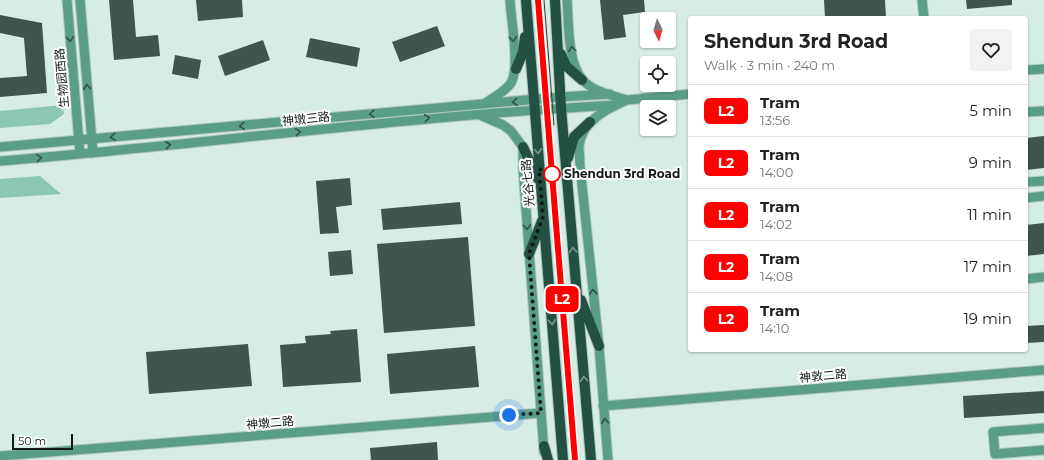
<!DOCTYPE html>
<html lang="en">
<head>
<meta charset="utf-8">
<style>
  body { margin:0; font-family:Montserrat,"Noto Sans SC",sans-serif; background:#f2f2f2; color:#222; height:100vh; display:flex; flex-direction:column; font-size:15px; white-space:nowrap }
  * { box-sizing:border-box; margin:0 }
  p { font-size:13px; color:#767676 }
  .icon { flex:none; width:22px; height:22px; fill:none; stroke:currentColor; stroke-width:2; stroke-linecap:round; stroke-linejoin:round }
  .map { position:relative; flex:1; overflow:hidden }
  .drawer { position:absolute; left:688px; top:16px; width:340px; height:336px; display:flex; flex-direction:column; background:#fff; border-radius:4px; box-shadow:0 1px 3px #0004 }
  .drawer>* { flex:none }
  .badge { padding:0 8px; border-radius:6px; font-size:14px; line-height:26px }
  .needle { width:26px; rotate:175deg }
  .buttons { position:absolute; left:640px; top:12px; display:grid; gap:8px }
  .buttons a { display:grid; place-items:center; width:36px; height:36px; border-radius:4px; background:#fff; box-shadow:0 1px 3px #0004; font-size:20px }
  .scale { position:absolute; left:12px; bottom:10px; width:61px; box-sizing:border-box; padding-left:4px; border:2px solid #121a17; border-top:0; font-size:11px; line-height:14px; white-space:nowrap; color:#121a17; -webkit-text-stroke:3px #fff; paint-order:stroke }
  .you { position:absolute; width:20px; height:20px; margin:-10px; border:3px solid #fff; border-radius:50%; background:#1a73e8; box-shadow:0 0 0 6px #1a73e833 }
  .map>.badge { position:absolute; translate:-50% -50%; box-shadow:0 0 0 2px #fff }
  .round { display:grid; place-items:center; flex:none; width:42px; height:42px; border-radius:4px; background:#f2f2f2 }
  .headline { display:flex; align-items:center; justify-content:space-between; height:68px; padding:0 16px }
  h1 { font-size:19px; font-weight:700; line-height:30px }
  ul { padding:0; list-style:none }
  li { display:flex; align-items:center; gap:12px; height:52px; padding:0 16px; border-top:1px solid #e0e0e0 }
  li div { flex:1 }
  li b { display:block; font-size:15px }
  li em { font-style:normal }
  li .badge { min-width:44px; font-weight:700; text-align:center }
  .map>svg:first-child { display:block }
</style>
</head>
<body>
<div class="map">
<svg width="1044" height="460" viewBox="0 0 1044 460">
  <rect width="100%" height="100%" fill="#d6ede4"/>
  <path fill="#8bc7b3" d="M 63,105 L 64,114 L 50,124 L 0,128 L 0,111 Z
    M 40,176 L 61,194 L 0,198 L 0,179 Z"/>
  <path fill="#41544d" d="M 109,0 L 133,0 L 136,37 L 158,35 L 160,56 L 114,60 Z
    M 196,0 L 242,0 L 243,17 L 198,21 Z
    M 600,0 L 644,0 L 645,12 L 623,15 L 626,37 L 604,40 Z
    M 824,0 L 885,0 L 886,18 L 825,18 Z
    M 966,0 L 1012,0 L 1012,5 L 967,9 Z
    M 0,15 L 42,23 L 47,93 L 0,97 L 0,78 L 27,76 L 24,38 L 0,33 Z
    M 437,26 L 445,46 L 400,62 L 392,42 Z
    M 310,38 L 360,48 L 357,67 L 306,57 Z
    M 263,40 L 270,60 L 225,76 L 218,56 Z
    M 175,55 L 201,60 L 198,79 L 172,74 Z
    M 1044,136 L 1044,168 L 1026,170 L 1026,138 Z
    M 350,178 L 352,205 L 336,207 L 339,233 L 320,234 L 316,181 Z
    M 460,202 L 462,224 L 383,230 L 381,209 Z
    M 1044,223 L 1044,254 L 1026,256 L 1026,225 Z
    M 468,237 L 475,326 L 384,333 L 377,244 Z
    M 351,250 L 353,274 L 330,276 L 328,252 Z
    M 1044,325 L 1044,342 L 1026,343 L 1026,326 Z
    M 357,329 L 361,382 L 283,387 L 280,345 L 306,343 L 305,336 L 331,334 L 330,331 Z
    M 248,344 L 252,386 L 149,394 L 146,352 Z
    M 475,346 L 479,387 L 390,394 L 387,354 Z
    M 1044,391 L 1044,413 L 964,418 L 963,396 Z
    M 437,442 L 438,460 L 371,460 L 370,448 Z"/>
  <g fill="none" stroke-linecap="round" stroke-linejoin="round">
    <g stroke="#b3c7bf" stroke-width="11">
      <path id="minor" d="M 67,0 L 80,154
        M 80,0 L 93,153
        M 567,0 C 569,22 567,61 582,79 C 592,92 612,95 627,100 C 607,109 581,121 579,147 C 579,153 580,159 580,166 L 599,346 L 608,460
        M 922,0 L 924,18
        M 1026,70 L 1044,69
        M 627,100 L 690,94
        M 484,104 C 492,98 505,92 511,83 C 520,67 511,20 510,0
        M 1026,112 L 1044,111
        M 480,115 L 503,125 L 511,131 L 523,147 L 523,169 L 544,452
        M 0,147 L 560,97 L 610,94
        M 0,161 C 205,144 410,116 616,105
        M 1026,182 L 1044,181
        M 1026,198 L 1044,196
        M 1026,279 L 1044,277
        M 603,406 L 1044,370
        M 1044,428 L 993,432 L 995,454 L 1044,450
        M 0,456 L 541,413"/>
    </g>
    <g stroke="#b3c7bf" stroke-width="12">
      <path id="major" d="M 526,0 L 563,460
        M 555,0 L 561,108 L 591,460
        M 561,54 L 566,66 L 582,80
        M 516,69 L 523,52 L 525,37
        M 523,147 L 538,179
        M 568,158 L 574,137 L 590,122
        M 529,254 L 542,221
        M 581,300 L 599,346
        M 544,446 L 548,460"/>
    </g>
    <use href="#minor" stroke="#5b9e88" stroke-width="9"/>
    <use href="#major" stroke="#225143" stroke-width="10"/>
    <path stroke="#323c38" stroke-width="1" d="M 538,0 L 575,460
      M 544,0 L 554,125"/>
  </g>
  <defs><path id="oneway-chevron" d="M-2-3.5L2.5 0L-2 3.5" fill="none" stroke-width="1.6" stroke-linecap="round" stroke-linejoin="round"/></defs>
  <g stroke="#33554a">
    <use href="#oneway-chevron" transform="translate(70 39) rotate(85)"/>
    <use href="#oneway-chevron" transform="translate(513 39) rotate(85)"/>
    <use href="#oneway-chevron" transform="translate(572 49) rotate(-98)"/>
    <use href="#oneway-chevron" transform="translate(87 87) rotate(-95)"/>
    <use href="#oneway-chevron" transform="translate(515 102) rotate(175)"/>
    <use href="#oneway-chevron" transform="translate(372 114) rotate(175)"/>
    <use href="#oneway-chevron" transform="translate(427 118) rotate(-6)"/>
    <use href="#oneway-chevron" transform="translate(242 126) rotate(175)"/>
    <use href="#oneway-chevron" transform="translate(298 132) rotate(-6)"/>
    <use href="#oneway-chevron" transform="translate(113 137) rotate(175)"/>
    <use href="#oneway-chevron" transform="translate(168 145) rotate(-6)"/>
    <use href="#oneway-chevron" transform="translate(39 158) rotate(-5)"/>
    <use href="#oneway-chevron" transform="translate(527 227) rotate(86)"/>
    <use href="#oneway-chevron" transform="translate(593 292) rotate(-96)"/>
    <use href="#oneway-chevron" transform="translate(605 421) rotate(-95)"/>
  </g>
  <g stroke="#7a978e">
    <use href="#oneway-chevron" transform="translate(538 151) rotate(85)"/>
    <use href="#oneway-chevron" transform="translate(573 250) rotate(-95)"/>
    <use href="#oneway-chevron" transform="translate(552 322) rotate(85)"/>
    <use href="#oneway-chevron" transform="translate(584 379) rotate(-95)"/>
  </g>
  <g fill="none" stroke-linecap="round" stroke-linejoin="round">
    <g stroke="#fff" stroke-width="9">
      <path id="line" d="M 538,0 L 575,460"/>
    </g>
    <use href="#line" stroke="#f00" stroke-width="6"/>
    <path stroke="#121a17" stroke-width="4" stroke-dasharray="0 7.2" d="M 509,415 L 541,413 L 529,254 L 543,217 L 539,169 L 552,174"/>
  </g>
  <circle fill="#fff" stroke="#f00" stroke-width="2" cx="552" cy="174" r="8"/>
  <g text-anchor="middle" stroke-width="4" stroke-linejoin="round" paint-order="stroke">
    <g font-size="12" fill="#121a17" stroke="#fff">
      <text transform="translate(62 78) rotate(-95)" y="4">生物园西路</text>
      <text transform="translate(306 119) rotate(-6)" y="4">神墩三路</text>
      <text transform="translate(528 183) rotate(-95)" y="4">光谷七路</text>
      <text transform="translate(823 376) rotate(-5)" y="4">神敦二路</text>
      <text transform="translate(270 423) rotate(-5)" y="4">神墩二路</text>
    </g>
    <g font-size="12" font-weight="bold" fill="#121a17" stroke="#fff" text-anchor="start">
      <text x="564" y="178">Shendun 3rd Road</text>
    </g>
  </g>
</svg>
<div class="buttons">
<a><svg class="needle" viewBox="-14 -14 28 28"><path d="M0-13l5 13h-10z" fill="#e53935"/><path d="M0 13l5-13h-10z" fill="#767676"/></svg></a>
<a><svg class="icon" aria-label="locate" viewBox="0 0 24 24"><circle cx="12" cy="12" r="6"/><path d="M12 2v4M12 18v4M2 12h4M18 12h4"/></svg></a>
<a><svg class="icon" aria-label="layers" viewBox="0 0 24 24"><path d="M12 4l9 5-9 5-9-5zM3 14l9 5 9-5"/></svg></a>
</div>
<div class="scale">50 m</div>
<div class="you" style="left:509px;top:415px"></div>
<b class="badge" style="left:562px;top:299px;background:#f00;color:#fff">L2</b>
<section class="drawer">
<div class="headline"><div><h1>Shendun 3rd Road</h1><p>Walk · 3 min · 240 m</p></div><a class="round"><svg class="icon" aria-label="heart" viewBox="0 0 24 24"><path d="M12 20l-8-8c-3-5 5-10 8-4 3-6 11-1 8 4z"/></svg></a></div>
<ul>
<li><span class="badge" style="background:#f00;color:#fff">L2</span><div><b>Tram</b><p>13:56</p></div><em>5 min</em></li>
<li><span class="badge" style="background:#f00;color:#fff">L2</span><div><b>Tram</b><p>14:00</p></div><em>9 min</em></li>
<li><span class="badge" style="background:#f00;color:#fff">L2</span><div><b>Tram</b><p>14:02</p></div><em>11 min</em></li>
<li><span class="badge" style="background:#f00;color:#fff">L2</span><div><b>Tram</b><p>14:08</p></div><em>17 min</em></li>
<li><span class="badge" style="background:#f00;color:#fff">L2</span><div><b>Tram</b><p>14:10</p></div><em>19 min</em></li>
</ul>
</section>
</div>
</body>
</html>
